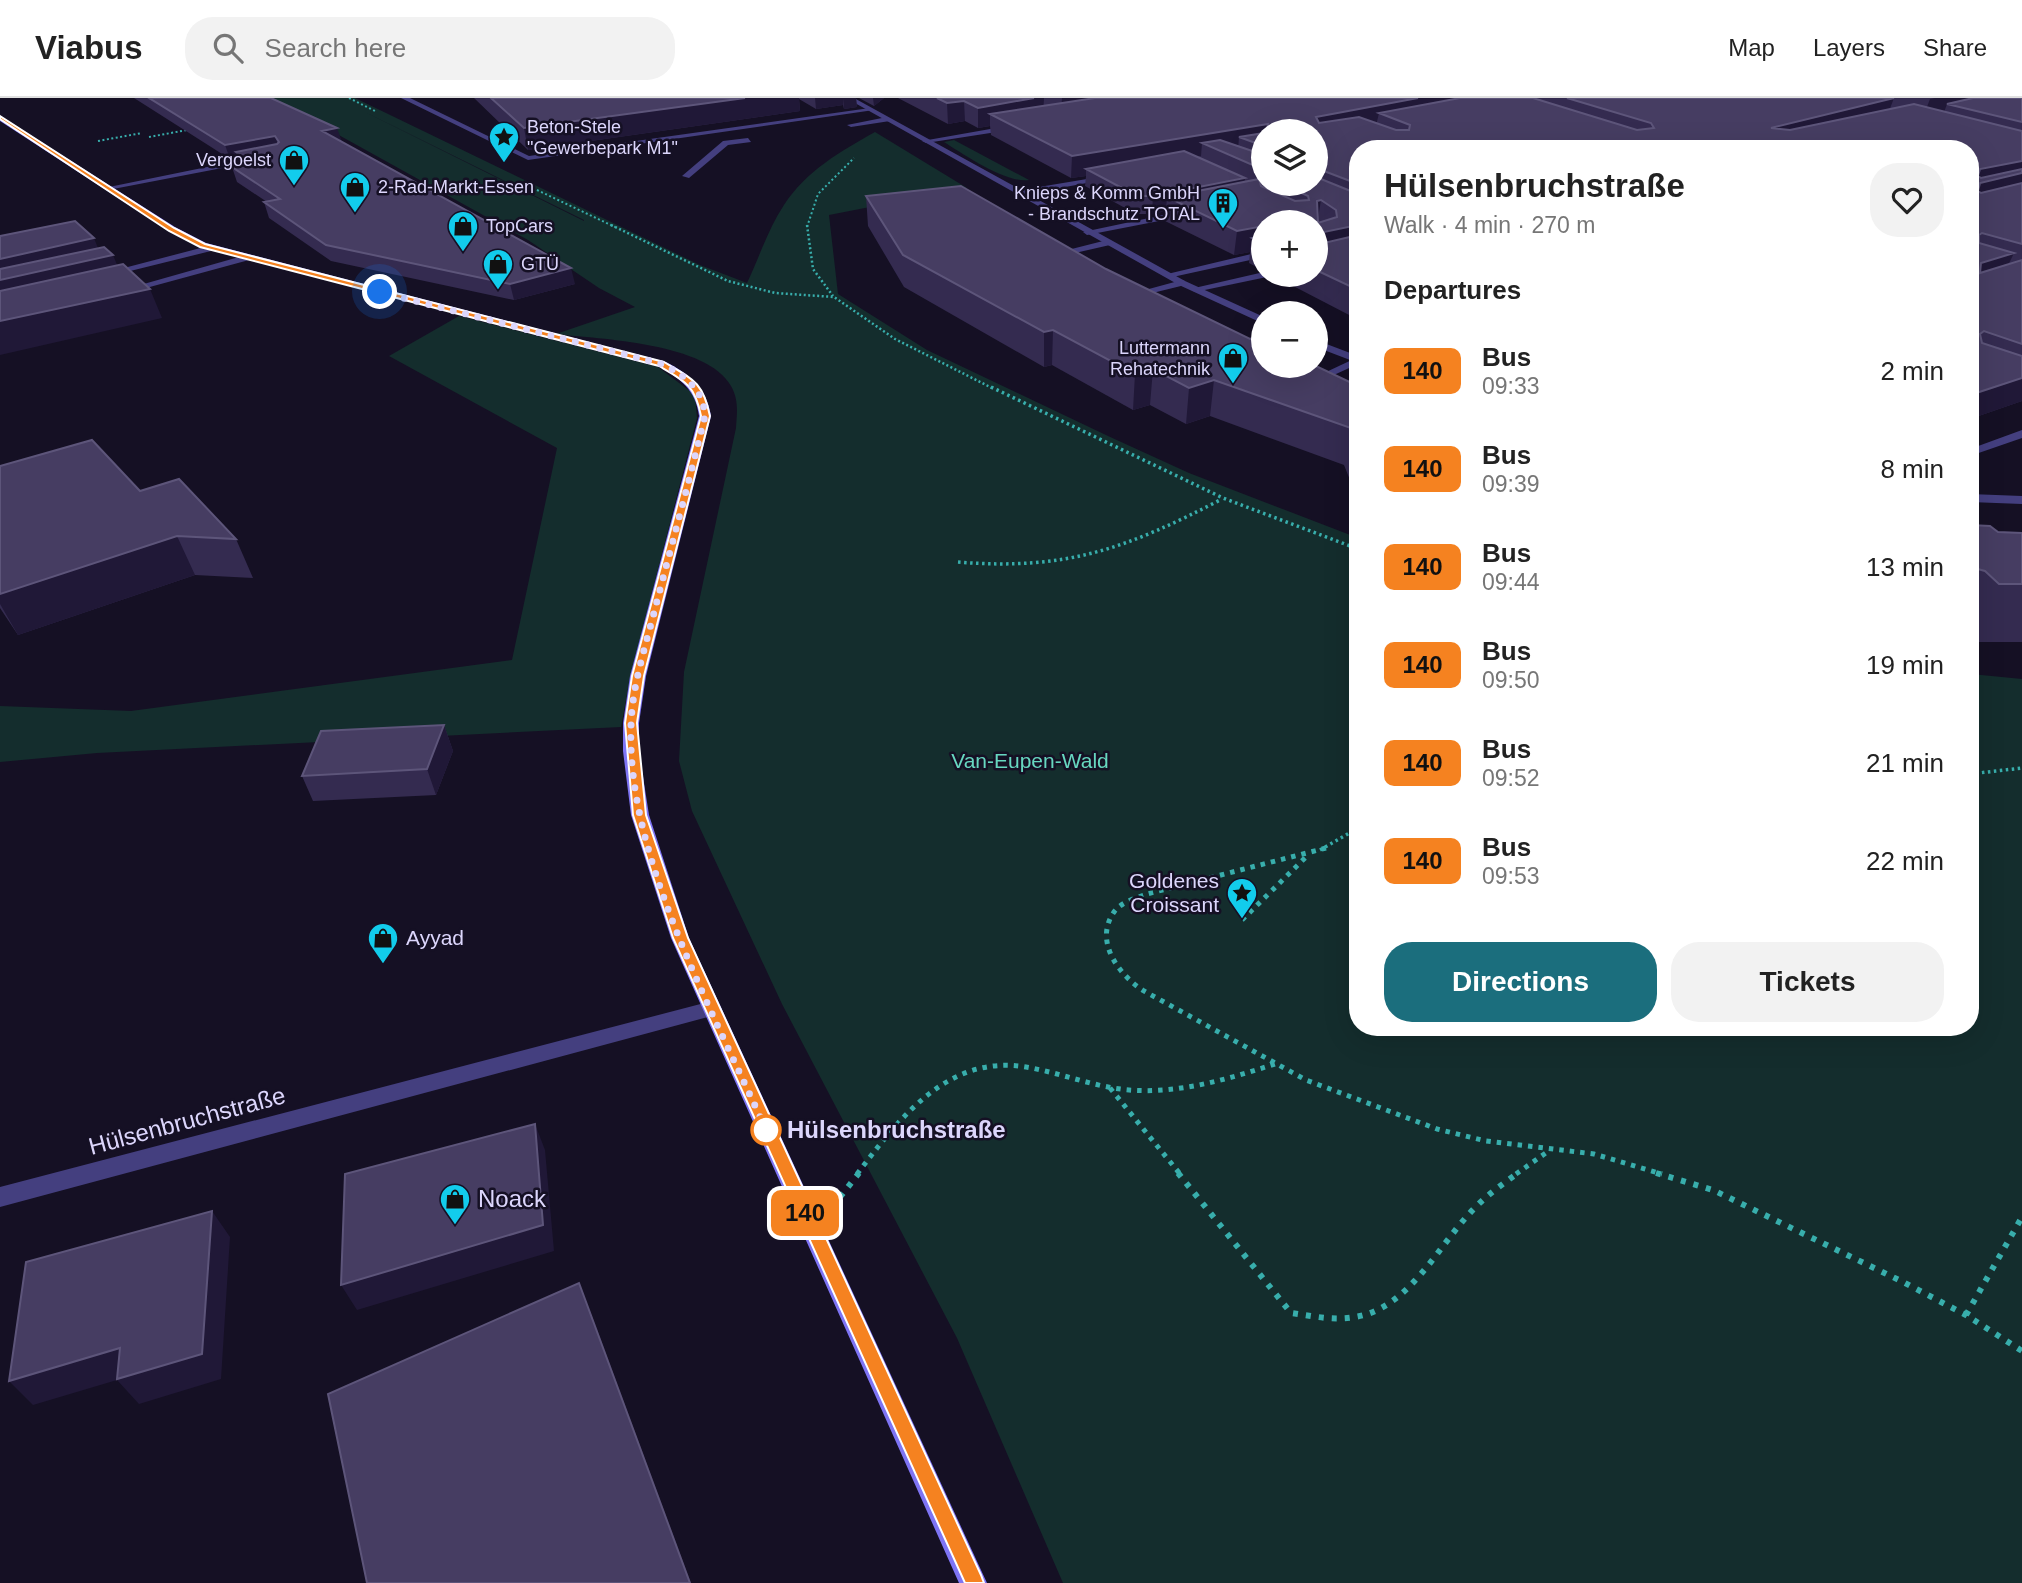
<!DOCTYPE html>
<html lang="en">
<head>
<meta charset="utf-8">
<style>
  body { margin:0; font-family:Arial,sans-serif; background:#f2f2f2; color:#222; height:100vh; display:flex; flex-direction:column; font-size:26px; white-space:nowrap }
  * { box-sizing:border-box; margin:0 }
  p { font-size:23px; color:#767676 }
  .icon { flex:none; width:38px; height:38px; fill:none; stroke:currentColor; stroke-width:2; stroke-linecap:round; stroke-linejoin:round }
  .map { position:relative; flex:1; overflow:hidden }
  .drawer { position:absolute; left:1349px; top:42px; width:630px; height:896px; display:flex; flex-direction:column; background:#fff; border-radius:28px; box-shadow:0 7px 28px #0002 }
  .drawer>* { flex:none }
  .badge { padding:0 14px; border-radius:10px; font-size:24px; line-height:46px }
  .tools { position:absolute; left:1251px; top:21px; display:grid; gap:14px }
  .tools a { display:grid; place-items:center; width:77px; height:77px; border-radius:50%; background:#fff; box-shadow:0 7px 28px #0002; font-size:35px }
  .you { position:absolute; width:35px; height:35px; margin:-18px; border:5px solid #fff; border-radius:50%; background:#1a73e8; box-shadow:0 0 0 10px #1a73e833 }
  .map>.badge { position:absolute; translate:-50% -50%; box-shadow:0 0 0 4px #fff }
  h2 { padding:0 35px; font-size:26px; line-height:63px }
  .round { display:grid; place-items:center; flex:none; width:74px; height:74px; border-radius:28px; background:#f2f2f2 }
  .overview { display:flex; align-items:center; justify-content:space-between; height:119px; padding:0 35px }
  h1 { font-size:33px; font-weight:700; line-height:52px }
  .action { display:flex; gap:14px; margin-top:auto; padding:14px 35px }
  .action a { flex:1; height:80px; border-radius:28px; background:#1b6e7d; color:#fff; font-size:28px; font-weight:700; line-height:80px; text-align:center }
  .action a+a { background:#f2f2f2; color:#222 }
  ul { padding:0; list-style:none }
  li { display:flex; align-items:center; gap:21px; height:98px; padding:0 35px }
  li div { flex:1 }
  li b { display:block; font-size:26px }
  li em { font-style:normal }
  li .badge { min-width:77px; font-weight:700; text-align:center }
  header { display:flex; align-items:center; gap:42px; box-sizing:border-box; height:98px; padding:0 35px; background:#fff; border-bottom:2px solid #e0e0e0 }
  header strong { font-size:33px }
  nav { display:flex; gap:38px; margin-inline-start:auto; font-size:24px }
  .search { width:490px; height:63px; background:#f2f2f2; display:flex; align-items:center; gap:18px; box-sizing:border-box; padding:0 24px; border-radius:28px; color:#767676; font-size:26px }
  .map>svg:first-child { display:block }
</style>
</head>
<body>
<header>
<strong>Viabus</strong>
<div class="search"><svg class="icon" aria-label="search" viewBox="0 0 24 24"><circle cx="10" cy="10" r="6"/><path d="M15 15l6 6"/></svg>Search here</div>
<nav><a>Map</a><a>Layers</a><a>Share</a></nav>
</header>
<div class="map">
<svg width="2022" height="1485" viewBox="0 0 2022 1485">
  <rect width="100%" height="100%" fill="#151024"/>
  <path fill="#142d2d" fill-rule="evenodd" d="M 272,0 L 355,0 L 700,167 L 747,185 C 759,160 768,131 784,107 C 806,73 841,53 875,34 L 967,90 L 829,117 L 838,196 L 927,252 L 1108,338 L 1189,375 L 1358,440 L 1358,929 L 1970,929 L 1971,576 L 2022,581 L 2022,1485 L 1063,1485 L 957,1240 L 782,906 L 692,713 L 679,663 L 684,574 L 736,330 C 737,315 739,302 731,288 C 708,245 600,241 556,236 L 635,209 L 599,190 L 528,142 ZM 363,13 L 584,122 L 584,123 Z
    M 954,42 L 1029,82 C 1007,86 963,56 944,44 Z
    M 459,218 L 658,269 L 695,297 L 697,320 L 630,580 L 621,629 L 97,655 L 0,664 L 0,608 L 131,613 L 512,562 L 557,350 L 389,258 Z"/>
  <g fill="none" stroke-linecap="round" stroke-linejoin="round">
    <path stroke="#38aeac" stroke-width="2" stroke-dasharray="2 2.5" stroke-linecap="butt" d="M 349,0 L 375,13
      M 149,39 L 187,32
      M 98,43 L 142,35
      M 537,92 L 615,129
      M 807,129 L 818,96 L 854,60"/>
    <path stroke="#38aeac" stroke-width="2.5" stroke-dasharray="2 2.5" stroke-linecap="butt" d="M 611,127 L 728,183 L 775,195 L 834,199 L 895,241 L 994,291
      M 807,127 L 813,171 L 833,198"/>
    <path stroke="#38aeac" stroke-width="3.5" stroke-dasharray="2.5 3.5" stroke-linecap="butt" d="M 991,289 L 1223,400 L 1358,451
      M 958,464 C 1067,473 1127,450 1222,401
      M 1970,676 L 2022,670
      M 1320,752 L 1358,730"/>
    <path stroke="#38aeac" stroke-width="5" stroke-dasharray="4.5 6" stroke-linecap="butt" d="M 1326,750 L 1147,796 C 1136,800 1121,804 1114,814 C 1093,844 1120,878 1144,893 L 1306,982 L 1437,1031 L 1486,1043 L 1594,1056 L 1662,1076
      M 1242,822 L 1309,756
      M 1110,990 L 1180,1076
      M 857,1076 C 899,1021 947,956 1026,969 C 1061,975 1094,989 1129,992 C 1179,996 1228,981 1275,966
      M 1516,1076 L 1550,1052"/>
    <path stroke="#38aeac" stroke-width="6" stroke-dasharray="5 8" stroke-linecap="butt" d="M 1178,1075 L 1291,1215 C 1312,1218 1334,1223 1355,1219 C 1407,1211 1436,1152 1469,1116 C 1483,1100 1501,1087 1518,1075
      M 1656,1075 L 1713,1092 L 1903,1184 L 1966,1217 L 2022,1253
      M 840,1099 L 859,1075
      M 1966,1217 L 2022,1119"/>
    <path fill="#443f7f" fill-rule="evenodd" d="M 401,0 L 410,0 L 529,58 L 870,10 L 874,12 L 528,62 Z
      M 887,19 L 890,23 L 851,29 L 847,27 Z
      M 1013,27 L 1016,31 L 926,45 L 922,43 Z
      M 748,40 L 751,44 L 728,47 L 689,80 L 682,78 L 723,43 Z
      M 261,58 L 264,62 L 108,92 L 104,90 Z
      M 1187,112 L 1190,117 L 1087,137 L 1083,134 Z
      M 1107,142 L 1110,147 L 1053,160 L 1048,157 Z
      M 212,147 L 217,150 L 215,152 L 106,179 L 101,176 Z
      M 1264,153 L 1264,159 L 1168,180 L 1163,177 Z
      M 246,157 L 249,158 L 249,162 L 124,196 L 119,193 Z
      M 1264,174 L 1264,177 L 1269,177 L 1267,179 L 1195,194 L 1190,191 Z
      M 1182,182 L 1185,183 L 1185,187 L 1128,201 L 1123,198 Z
      M 1358,259 L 1358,266 L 1314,286 L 1305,284 Z
      M 2022,332 L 2022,340 L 1970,358 L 1970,351 Z"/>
    <path fill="#443f7f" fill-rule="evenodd" d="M 846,0 L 854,0 L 1021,92 L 1111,77 L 1108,81 L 1028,96 L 1185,183 L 1264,219 L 1264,226 L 1179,187 Z
      M 1316,242 L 1358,258 L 1358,265 L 1316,249 Z
      M 1970,396 L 2022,398 L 2022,406 L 1970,404 Z
      M 712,903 L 719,906 L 722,911 L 719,916 L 0,1109 L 0,1089 Z"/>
    <path fill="#7e74f4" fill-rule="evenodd" d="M 0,18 L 175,129 L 206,145 L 666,264 C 689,276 707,290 711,318 L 646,578 L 639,625 L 639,653 L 649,717 L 689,840 L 987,1485 L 959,1485 L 671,840 L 631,717 L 623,653 L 623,625 L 630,578 L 699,318 C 696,292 680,280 658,268 L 200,149 L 169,133 L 0,23 Z"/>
  </g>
  <path fill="#342b50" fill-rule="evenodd" d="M 134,0 L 271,0 L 575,186 L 514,202 L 331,163 L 269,120 L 264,104 L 267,104 L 237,84 L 232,69 L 241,68 L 238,60 L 230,61 Z
    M 474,0 L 856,0 L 857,9 L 844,11 L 843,7 L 816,11 L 799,1 L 800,13 L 528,52 Z
    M 859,0 L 884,0 L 874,8 Z
    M 898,0 L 2022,0 L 2022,303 L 1970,321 L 1970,51 L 1358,51 L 1358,217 L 1353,219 L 1272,177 L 1316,177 L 1316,124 L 1264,124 L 1264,173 L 1249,165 L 1250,154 L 1234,157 L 1165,123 L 1166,113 L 1152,116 L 1136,116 L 1085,88 L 1086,78 L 1071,80 L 991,37 L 990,28 L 978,30 L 965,23 L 948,26 ZM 1264,33 L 1316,33 L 1316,86 L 1264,86 Z
    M 866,98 L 1106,171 L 1250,241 L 1358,288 L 1358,382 L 1350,382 L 1344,367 L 1210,318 L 1186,326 L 1150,307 L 1133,312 L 1052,267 L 1044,269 L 904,189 L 868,128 Z
    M 0,368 L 140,393 L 236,441 L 253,480 L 195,477 L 18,537 L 0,510 Z
    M 1970,427 L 1998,434 L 2022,435 L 2022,544 L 1970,544 Z
    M 444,627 L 453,653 L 436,697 L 313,703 L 302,678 Z"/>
  <path fill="#201837" d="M 745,0 L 799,0 L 800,13 L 528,52 L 524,30 Z
    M 815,0 L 843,0 L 843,7 L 816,11 Z
    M 843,0 L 856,0 L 857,9 L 844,11 Z
    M 873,0 L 884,0 L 874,8 Z
    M 1034,0 L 1044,0 L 1043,19 L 990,16 L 990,28 L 978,30 L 978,10 Z
    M 1062,0 L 1092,0 L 1061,16 Z
    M 1418,0 L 1522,0 L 1379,15 L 1376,28 L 1316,39 L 1316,19 Z
    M 1894,0 L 1886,21 L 1766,51 L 1771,30 Z
    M 1935,0 L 2015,0 L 1947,6 L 1943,17 L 1922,22 L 1930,1 Z
    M 964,3 L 965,23 L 948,26 L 947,5 Z
    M 1268,26 L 1267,33 L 1264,33 L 1264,47 L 1239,39 L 1238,52 L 1202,45 L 1201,58 L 1096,76 L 1086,71 L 1086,78 L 1071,80 L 1072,58 Z
    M 337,30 L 342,44 L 322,33 Z
    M 275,38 L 280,52 L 236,54 L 238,60 L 230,61 L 225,47 Z
    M 2022,63 L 2022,95 L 1970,108 L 1970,93 L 1980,71 Z
    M 1245,80 L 1243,98 L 1167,99 L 1166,113 L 1152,116 L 1153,98 Z
    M 1321,102 L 1317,126 L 1317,103 Z
    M 1358,127 L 1358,150 L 1316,150 L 1319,135 Z
    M 1264,128 L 1264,146 L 1252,140 L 1250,154 L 1234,157 L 1237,133 Z
    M 94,140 L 102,160 L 113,157 L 125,186 L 0,214 L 0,161 Z
    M 2014,155 L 2002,180 L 1970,190 L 1981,165 Z
    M 571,170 L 575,186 L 514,202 L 510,186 Z
    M 150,191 L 162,220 L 0,257 L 0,223 Z
    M 1357,192 L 1358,217 L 1353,219 Z
    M 1053,232 L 1052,267 L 1044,269 L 1044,234 Z
    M 1153,271 L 1150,307 L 1133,312 L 1135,276 Z
    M 2022,280 L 2022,303 L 1970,321 L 1970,297 Z
    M 1214,282 L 1210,318 L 1186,326 L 1189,290 Z
    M 177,438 L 195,477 L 18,537 L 0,506 L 0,496 Z
    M 444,627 L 453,653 L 436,697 L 427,671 Z
    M 535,1026 L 545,1052 L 554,1153 L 357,1212 L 341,1187 Z
    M 212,1113 L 230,1139 L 221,1281 L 139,1306 L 117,1282 L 33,1307 L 9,1283 L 120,1250 Z
    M 579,1185 L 597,1231 L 691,1485 L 690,1485 Z"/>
  <path fill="#463d62" stroke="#5d557a" stroke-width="2" fill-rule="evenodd" d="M 149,0 L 271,0 L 337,30 L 322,33 L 571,170 L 510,186 L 326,147 L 264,104 L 280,101 L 232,69 L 253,65 L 236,54 L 277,46 L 279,44 L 275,38 L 225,47 Z
    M 491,0 L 745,0 L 524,30 Z
    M 937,0 L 1034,0 L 978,10 L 964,3 L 947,5 Z
    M 1095,0 L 1418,0 L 1316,19 L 1319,25 L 1359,19 L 1396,32 L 1409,32 L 1410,27 L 1379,15 L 1460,0 L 1533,0 L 1637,32 L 1654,30 L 1651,25 L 1567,0 L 1894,0 L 1771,30 L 1790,32 L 1914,6 L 2022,33 L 2022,63 L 1980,71 L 1978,78 L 1981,80 L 2022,71 L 2022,75 L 1980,85 L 1978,93 L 1981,95 L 2022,85 L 2022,146 L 1982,135 L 1979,137 L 1979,145 L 2014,155 L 1981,165 L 1980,175 L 2022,162 L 2022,246 L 1984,233 L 1980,236 L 1982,245 L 2022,258 L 2022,280 L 1970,297 L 1970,51 L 1358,51 L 1358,86 L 1316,70 L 1316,33 L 1267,33 L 1268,26 L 1072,58 L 990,16 Z
    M 1973,0 L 2022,0 L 2022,24 L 1947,6 Z
    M 1264,35 L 1264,48 L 1239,39 Z
    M 1220,42 L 1264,57 L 1264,72 L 1202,45 Z
    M 1184,53 L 1245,80 L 1153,98 L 1137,98 L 1086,71 Z
    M 1316,79 L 1358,96 L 1358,127 L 1319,135 L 1317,143 L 1320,146 L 1358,137 L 1358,192 L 1316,172 L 1316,124 L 1264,124 L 1264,128 L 1237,133 L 1167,99 L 1259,81 L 1261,88 L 1295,103 L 1309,102 L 1308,98 L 1282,86 L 1316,86 ZM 1321,102 L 1336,112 L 1337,119 L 1318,125 L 1317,103 Z
    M 961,88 L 1106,171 L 1250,241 L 1255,239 L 1264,243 L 1264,268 L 1316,268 L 1358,288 L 1358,344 L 1351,330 L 1214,282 L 1189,290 L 1153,271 L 1135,276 L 1053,232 L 1044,234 L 903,157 L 866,98 Z
    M 75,123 L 94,140 L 0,161 L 0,138 Z
    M 1264,137 L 1264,146 L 1252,140 Z
    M 104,149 L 113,157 L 0,182 L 0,171 Z
    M 123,166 L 150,191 L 0,223 L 0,193 Z
    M 92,342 L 140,393 L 179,381 L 236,441 L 177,438 L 0,496 L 0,368 Z
    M 1970,427 L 1990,428 L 1998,434 L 2022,435 L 2022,486 L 1999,486 L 1985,473 L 1970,469 Z
    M 444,627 L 427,671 L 302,678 L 321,633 Z
    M 535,1026 L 543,1127 L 341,1187 L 345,1076 Z
    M 212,1113 L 202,1256 L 117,1281 L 120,1250 L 9,1283 L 26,1164 Z
    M 579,1185 L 690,1485 L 367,1485 L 328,1296 Z"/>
  <path fill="#f58220" stroke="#fff" stroke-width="2" d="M 0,18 L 174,130 L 205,146 L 664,264 C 693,281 703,284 710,318 L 644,578 L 637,625 L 646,717 L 688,840 L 981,1477 L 984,1485 L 965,1485 L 673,840 L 633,717 L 625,625 L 632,578 L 701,318 C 695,287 685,283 659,268 L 200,149 L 169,133 L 0,21 Z"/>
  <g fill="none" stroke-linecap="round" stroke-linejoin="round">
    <path stroke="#dcd6fc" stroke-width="7" stroke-dasharray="0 12.6" d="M 380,194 L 662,266 C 685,278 703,290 705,318 C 690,380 673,442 657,503 C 647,544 632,586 631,628 C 626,758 714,915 766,1032"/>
  </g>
  <defs>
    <g id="sight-pin" transform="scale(1.575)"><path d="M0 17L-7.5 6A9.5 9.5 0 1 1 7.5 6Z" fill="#12ccec" stroke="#151024"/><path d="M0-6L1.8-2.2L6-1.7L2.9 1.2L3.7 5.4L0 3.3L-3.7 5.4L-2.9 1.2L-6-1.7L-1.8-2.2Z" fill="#111"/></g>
    <g id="shop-pin" transform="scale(1.575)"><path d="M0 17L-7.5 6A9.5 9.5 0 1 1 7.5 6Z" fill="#12ccec" stroke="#151024"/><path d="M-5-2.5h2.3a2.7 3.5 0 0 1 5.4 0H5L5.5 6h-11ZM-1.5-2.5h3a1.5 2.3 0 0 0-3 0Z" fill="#111"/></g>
    <g id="building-pin" transform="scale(1.575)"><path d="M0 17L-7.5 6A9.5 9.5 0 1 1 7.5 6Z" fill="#12ccec" stroke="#151024"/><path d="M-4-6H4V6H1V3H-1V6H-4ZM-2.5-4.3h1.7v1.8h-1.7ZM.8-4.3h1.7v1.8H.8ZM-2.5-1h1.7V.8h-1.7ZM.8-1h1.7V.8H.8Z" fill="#111"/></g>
  </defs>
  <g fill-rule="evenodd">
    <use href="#sight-pin" x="504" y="39"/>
    <use href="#shop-pin" x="294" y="62"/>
    <use href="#shop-pin" x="355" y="89"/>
    <use href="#building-pin" x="1223" y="105"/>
    <use href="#shop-pin" x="463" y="128"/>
    <use href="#shop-pin" x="498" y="166"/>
    <use href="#shop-pin" x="1233" y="260"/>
    <use href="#sight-pin" x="1242" y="795"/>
    <use href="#shop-pin" x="383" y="840"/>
    <use href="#shop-pin" x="455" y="1101"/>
  </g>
  <circle fill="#fff" stroke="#f58220" stroke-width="3.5" cx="766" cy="1032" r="14"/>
  <g text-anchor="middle" stroke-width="5" stroke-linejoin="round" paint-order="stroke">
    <g font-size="18" fill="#dcd6fc" stroke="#151024" text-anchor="start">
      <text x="527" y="35">Beton-Stele<tspan x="527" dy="21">"Gewerbepark M1"</tspan></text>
      <text x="271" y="68" text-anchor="end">Vergoelst</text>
      <text x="378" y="95">2-Rad-Markt-Essen</text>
      <text x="1200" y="101" text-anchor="end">Knieps &amp; Komm GmbH<tspan x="1200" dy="21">- Brandschutz TOTAL</tspan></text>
      <text x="486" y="134">TopCars</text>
      <text x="521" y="172">GTÜ</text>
      <text x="1210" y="256" text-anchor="end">Luttermann<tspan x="1210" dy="21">Rehatechnik</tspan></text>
    </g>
    <g font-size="21" fill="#67d7c0" stroke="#151024">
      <text x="1030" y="670">Van-Eupen-Wald</text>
    </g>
    <g font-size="21" fill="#dcd6fc" stroke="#151024" text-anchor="end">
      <text x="1219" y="790">Goldenes<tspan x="1219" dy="24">Croissant</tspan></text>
      <text x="406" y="847" text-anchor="start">Ayyad</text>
    </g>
    <g font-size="24" fill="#dcd6fc" stroke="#151024">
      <text transform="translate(187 1023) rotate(-15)" y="8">Hülsenbruchstraße</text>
    </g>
    <g font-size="24" font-weight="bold" fill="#dcd6fc" stroke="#151024" text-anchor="start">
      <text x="787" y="1040">Hülsenbruchstraße</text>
    </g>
    <g font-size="24" fill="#dcd6fc" stroke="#151024" text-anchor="start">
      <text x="478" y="1109">Noack</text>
    </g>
  </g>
</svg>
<div class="tools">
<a><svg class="icon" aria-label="layers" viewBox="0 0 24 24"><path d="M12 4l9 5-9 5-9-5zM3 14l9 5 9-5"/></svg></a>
<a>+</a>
<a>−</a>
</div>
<div class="you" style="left:380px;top:194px"></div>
<b class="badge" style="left:805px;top:1115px;background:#f58220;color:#111">140</b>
<section class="drawer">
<div class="overview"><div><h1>Hülsenbruchstraße</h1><p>Walk · 4 min · 270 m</p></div><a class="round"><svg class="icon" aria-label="heart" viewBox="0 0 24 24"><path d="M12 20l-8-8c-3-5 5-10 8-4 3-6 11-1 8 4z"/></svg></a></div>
<h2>Departures</h2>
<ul>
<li><span class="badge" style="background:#f58220;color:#111">140</span><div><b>Bus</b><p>09:33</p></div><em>2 min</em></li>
<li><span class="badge" style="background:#f58220;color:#111">140</span><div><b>Bus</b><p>09:39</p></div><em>8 min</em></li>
<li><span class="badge" style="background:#f58220;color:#111">140</span><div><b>Bus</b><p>09:44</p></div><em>13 min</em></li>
<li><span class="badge" style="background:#f58220;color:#111">140</span><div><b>Bus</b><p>09:50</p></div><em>19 min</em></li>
<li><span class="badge" style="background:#f58220;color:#111">140</span><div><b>Bus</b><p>09:52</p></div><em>21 min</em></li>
<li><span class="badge" style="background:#f58220;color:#111">140</span><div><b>Bus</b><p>09:53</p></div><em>22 min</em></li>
</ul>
<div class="action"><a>Directions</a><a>Tickets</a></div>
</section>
</div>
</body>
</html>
